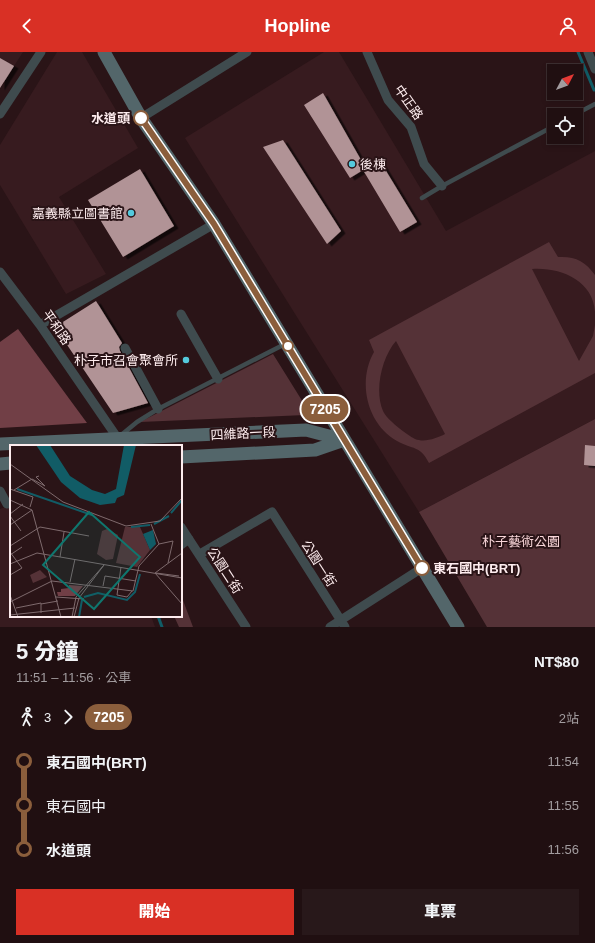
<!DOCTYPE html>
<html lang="zh-TW">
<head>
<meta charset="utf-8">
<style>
  body { margin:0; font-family:Helvetica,"Noto Sans TC",sans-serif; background:#28181a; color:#f1f3f6; height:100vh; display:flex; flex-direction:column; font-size:15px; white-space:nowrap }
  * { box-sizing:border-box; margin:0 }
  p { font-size:13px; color:#a29c9f }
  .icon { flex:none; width:22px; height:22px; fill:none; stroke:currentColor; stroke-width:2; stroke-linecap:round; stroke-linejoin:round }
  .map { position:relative; height:575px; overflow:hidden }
  .details { display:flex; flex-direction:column; background:#200f11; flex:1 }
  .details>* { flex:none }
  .badge { padding:0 8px; border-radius:13px; font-size:14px; line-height:26px }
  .needle { width:26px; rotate:49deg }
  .buttons { position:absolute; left:547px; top:12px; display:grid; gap:8px }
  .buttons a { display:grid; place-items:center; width:36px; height:36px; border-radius:0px; background:#200f11; box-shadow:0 2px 6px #0003,0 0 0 1px #3d2f31; font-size:20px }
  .map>.badge { position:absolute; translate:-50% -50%; box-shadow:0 0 0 2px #fff }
  .legs { display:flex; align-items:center; gap:6px; height:44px; padding:0 16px; font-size:13px }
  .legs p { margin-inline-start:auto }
  .summary { display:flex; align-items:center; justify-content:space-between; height:68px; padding:0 16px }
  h1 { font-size:22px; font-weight:800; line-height:30px }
  .action { display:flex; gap:8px; margin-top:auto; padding:8px 16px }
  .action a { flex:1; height:46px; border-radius:0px; background:#d93025; color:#fff; font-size:16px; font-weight:800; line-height:46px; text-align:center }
  .action a+a { background:#28181a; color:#f1f3f6 }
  ul { padding:0 16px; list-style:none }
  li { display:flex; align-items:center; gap:14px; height:44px; font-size:15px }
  li i { display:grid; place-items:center; width:6px; height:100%; margin:0 5px; background:currentColor }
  li i::after { content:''; width:10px; height:10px; margin:-5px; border:3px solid; border-radius:50%; background:#200f11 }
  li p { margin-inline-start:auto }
  li:first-child i { background:linear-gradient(#0000 50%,currentColor 0) }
  li:last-child i { background:linear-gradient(currentColor 50%,#0000 0) }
  header { display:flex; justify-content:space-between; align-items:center; height:52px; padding:0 16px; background:#d93025; color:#fff; font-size:18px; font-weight:800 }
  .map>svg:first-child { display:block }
</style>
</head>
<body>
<header><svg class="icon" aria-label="back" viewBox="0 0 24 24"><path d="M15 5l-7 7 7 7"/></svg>Hopline<svg class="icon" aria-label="person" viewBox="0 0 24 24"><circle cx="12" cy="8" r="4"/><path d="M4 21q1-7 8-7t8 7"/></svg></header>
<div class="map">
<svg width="595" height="575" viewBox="0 0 595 575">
  <defs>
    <filter id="shadow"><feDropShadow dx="4.5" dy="2.5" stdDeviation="0" flood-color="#0009"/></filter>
  </defs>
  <rect width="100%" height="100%" fill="#2a1417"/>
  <path fill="#371b1f" d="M 0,0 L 23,0 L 0,36 Z
    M 57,0 L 82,0 L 138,96 L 59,145 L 106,222 L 66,242 L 0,133 L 0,93 Z
    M 324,0 L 339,0 L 446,179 L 595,99 L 595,367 L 419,460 L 185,86 Z
    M 11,453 L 11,564 L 151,564 L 155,575 L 0,575 L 0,457 Z"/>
  <path fill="#553237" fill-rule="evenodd" d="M 549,190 L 558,205 C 575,204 585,209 595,223 L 595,260 C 593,228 560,215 532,217 L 579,309 L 593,284 L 595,273 L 595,321 L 429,411 C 420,393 413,398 397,389 C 367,372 357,330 374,300 L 369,288 ZM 396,289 L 445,382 C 437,386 425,391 415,387 C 407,383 386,367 383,359 C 374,338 382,305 396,289 Z
    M 273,302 L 306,355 L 305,363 L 140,370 Z
    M 595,367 L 595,575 L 487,575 L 419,460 Z
    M 181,543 L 193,575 L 179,575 L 174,564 L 181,564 Z"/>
  <path fill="#713f46" d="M 18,277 L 87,371 L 0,376 L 0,290 Z"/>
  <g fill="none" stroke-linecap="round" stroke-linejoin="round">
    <path stroke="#115c66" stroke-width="3" d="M 578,0 L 594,38
      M 158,564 L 162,575"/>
  </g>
  <path fill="#b19396" filter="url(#shadow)" d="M 0,6 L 14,14 L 0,36 Z
    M 323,41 L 365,115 L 380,109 L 417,170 L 400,180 L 363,118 L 350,126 L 304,53 Z
    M 283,88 L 341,179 L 327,192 L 263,95 Z
    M 140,117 L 174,174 L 123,205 L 88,148 Z
    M 96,249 L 122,291 L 119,295 L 120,299 L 148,351 L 113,361 L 55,275 Z
    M 585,393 L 595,394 L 595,414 L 584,413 Z"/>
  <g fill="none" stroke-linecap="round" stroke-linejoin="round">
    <path stroke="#3f4b4e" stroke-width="4.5" d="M 574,63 L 595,52
      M 422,146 L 442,134 L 554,74
      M 120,384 L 137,370 L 158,357 L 285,292"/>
    <path stroke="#3f4b4e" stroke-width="9" d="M 367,0 L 388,48 L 411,75 L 424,112 L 442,134
      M 588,0 L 595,17
      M 0,62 L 41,0
      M 141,66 L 247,0
      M 0,220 L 40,273 L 123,394
      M 181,262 L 218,327
      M 40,273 L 214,172
      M 125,296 L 158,357
      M 0,439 L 7,452
      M 181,475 L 246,575
      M 181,493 L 189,487
      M 200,502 L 272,460 L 345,575
      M 330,575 L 422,516"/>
    <path stroke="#53666a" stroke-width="13" d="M 104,0 L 141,66 L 214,172 L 458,575
      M 0,392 L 306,378 L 344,388
      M 181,405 L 315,398 L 344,388
      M 0,412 L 11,411"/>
  </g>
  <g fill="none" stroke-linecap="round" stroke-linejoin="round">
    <g stroke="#fff" stroke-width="9">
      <path id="line-1" d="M 141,66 L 214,172 L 422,516"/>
    </g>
    <use href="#line-1" stroke="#8b5e3c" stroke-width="6"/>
  </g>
  <g fill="#fff" stroke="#8b5e3c" stroke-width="2">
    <circle cx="141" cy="66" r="7"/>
    <circle cx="288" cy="294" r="5"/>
    <circle cx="422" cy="516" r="7"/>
  </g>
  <g fill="#54cadd" stroke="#2a1417" stroke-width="1.5">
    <circle cx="352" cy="112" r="4"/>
    <circle cx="131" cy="161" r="4"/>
    <circle cx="186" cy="308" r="4"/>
  </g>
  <g text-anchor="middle" stroke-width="4" stroke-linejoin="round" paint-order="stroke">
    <g font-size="13" fill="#fdecee" stroke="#2a1417">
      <text transform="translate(409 50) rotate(55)" y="5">中正路</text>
      <text transform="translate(57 275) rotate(55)" y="5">平和路</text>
      <text transform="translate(243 381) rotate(-3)" y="5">四維路一段</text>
      <text transform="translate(319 511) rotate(57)" y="5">公園一街</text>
      <text transform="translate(225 518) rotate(57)" y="5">公園二街</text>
    </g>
    <g font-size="13" font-weight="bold" fill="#fdecee" stroke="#2a1417" text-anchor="end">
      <text x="130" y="71">水道頭</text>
      <text x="433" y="521" text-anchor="start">東石國中(BRT)</text>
    </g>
    <g font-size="13" fill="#fdecee" stroke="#2a1417" text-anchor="end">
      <text x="360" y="117" text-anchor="start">後棟</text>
      <text x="123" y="166">嘉義縣立圖書館</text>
      <text x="178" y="313">朴子市召會聚會所</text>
    </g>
    <g font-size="13" fill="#f8d5d8" stroke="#2a1417">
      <text x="521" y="494">朴子藝術公園</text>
    </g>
  </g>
  <g transform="translate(10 393)">
    <rect width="172" height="172" fill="#2a1417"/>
    <path d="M 115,82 L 130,82 L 140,105 L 127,122 L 106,118 ZM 97,84 L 108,90 L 103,114 L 96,115 L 87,109 L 92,86 ZM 30,125 L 37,132 L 23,138 L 20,130 Z" fill="#553237"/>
    <path d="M 59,140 L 73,141 L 65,151 L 48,151 L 47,147 L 51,147 L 51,144 L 59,143 Z" fill="#713f46"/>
    <path d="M 26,0 L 40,0 L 60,31 L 82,45 L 95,49 L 106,44 L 114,0 L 126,0 L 114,50 L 107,53 L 105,58 L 90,60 L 70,53 L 51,37 ZM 143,85 L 146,99 L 140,105 L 133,89 Z" fill="#115c66"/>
    <path fill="none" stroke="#115c66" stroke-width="2" d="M 7,44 L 82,70M 161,68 L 172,55M 144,79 L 159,71M 121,82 L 140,80M 74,152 L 88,148 L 117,155 L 125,147 L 130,129M 69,172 L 72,155"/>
    <path fill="none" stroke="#7e6a6d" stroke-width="1" d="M 0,19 L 53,57 L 116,81 L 150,76 L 172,53M 0,44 L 23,52 L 20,62M 4,45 L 22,34 L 35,41 L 26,32 L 29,31M 0,55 L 22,65 L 51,172M 0,69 L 13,59M 0,71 L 11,86M 0,80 L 22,65M 149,99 L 163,96 L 158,118M 0,101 L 30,82 L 79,91M 0,107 L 12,123 L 0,130M 0,110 L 12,102M 50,112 L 54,87M 0,119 L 27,108 L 172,133M 111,122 L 107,150 L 117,152 L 122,146M 145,128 L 172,159M 145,128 L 172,108M 146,128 L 169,131M 60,137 L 65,114M 93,141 L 95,131 L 126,136M 0,150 L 8,172M 46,152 L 74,154M 0,157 L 42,136 L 123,146 L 129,121 L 149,99 L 141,79M 31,159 L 48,156M 6,163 L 31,158 L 31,168M 0,170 L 65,163M 62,172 L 66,152 L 94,120M 64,172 L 69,153 L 94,120"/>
    <path fill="#0f766e" fill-opacity="0.15" stroke="#0f766e" stroke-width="2" d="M 79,67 L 130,112 L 84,164 L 33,120 Z"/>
    <rect width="172" height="172" fill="none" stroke="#fdecee" stroke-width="2"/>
  </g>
</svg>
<div class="buttons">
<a><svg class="needle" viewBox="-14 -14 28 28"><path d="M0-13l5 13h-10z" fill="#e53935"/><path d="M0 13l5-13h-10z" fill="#a29c9f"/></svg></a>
<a><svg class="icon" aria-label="locate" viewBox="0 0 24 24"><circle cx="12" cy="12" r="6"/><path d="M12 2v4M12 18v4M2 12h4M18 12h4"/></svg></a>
</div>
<b class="badge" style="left:325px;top:357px;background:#8b5e3c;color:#fff">7205</b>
</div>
<section class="details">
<div class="summary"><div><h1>5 分鐘</h1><p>11:51 – 11:56 · 公車</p></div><b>NT$80</b></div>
<div class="legs"><svg class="icon" aria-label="walk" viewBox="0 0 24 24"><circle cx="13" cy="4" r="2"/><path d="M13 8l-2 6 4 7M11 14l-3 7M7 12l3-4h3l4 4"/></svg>3<svg class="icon" aria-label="forward" viewBox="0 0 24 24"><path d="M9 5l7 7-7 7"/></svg><b class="badge" style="background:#8b5e3c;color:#fff">7205</b><p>2站</p></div>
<ul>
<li><i style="color:#8b5e3c"></i><b>東石國中(BRT)</b><p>11:54</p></li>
<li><i style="color:#8b5e3c"></i><span>東石國中</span><p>11:55</p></li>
<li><i style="color:#8b5e3c"></i><b>水道頭</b><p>11:56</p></li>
</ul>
<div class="action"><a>開始</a><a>車票</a></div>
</section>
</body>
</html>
